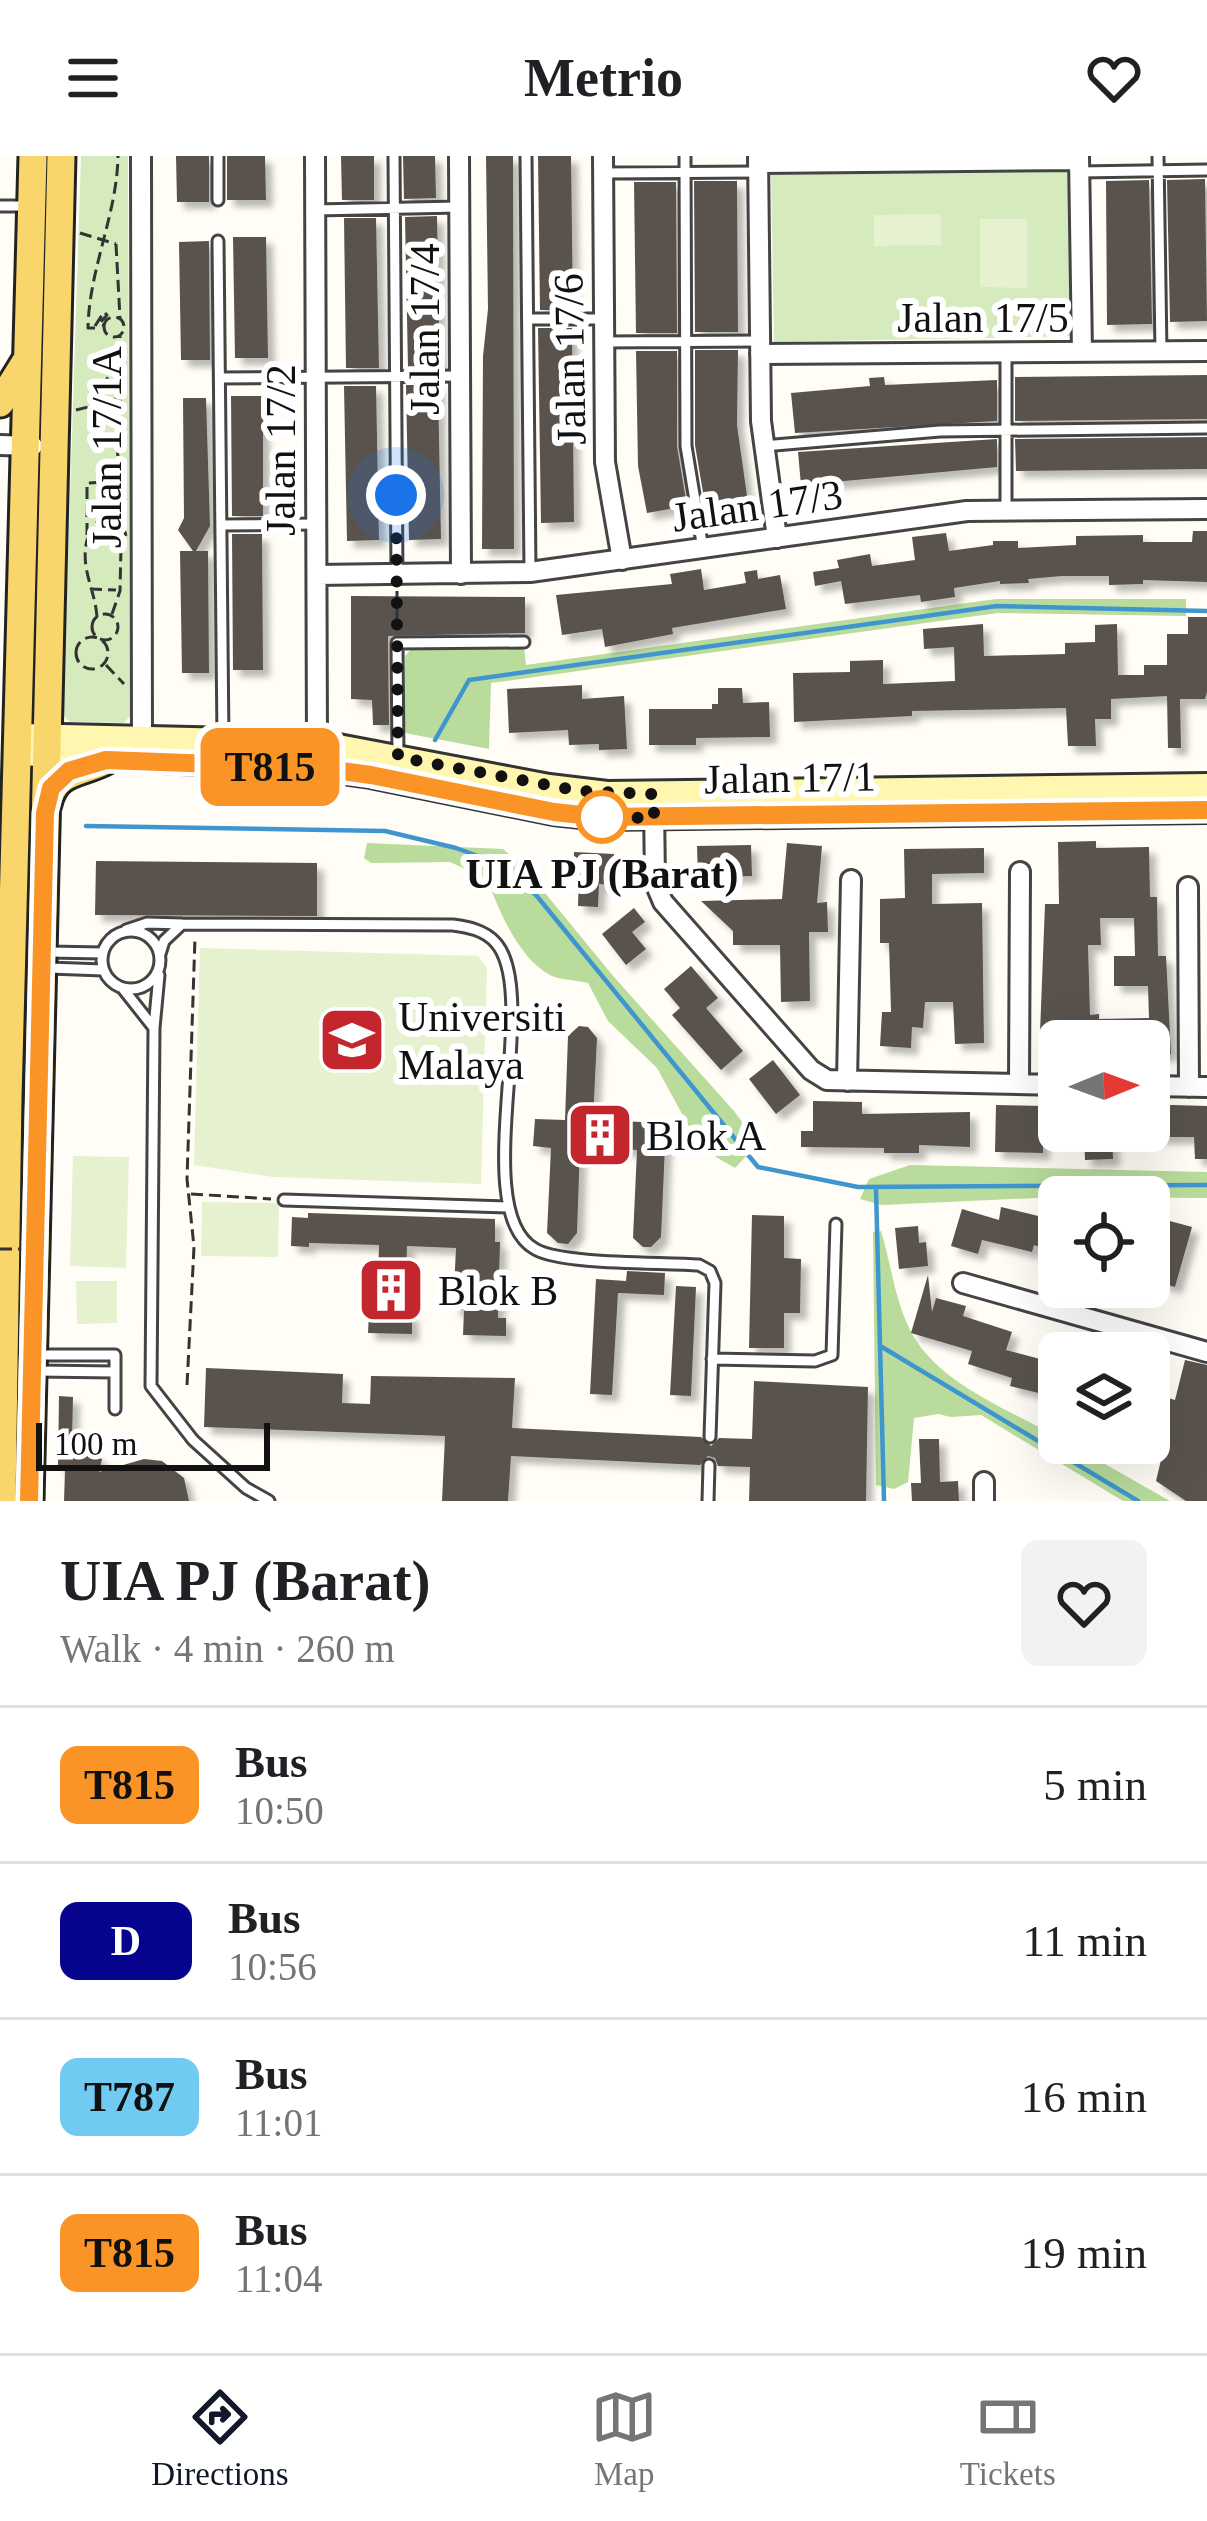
<!DOCTYPE html>
<html lang="en">
<head>
<meta charset="utf-8">
<style>
  body { margin:0; font-family:"Times New Roman",serif; background:#f2f2f2; color:#202124; height:100vh; display:flex; flex-direction:column; font-size:45px; white-space:nowrap }
  * { box-sizing:border-box; margin:0 }
  p { font-size:39px; color:#757577 }
  .icon { flex:none; width:66px; height:66px; fill:none; stroke:currentColor; stroke-width:2; stroke-linecap:round; stroke-linejoin:round }
  .map { position:relative; height:1345px; overflow:hidden }
  .panel { display:flex; flex-direction:column; background:#fff; flex:1 }
  .panel>* { flex:none }
  .badge { padding:0 24px; border-radius:18px; font-size:42px; line-height:78px }
  .needle { width:78px; rotate:89deg }
  .tools { position:absolute; left:1038px; top:864px; display:grid; gap:24px }
  .tools a { display:grid; place-items:center; width:132px; height:132px; border-radius:18px; background:#fff; box-shadow:0 12px 48px #0002; font-size:60px }
  .scale { position:absolute; left:36px; bottom:30px; width:234px; box-sizing:border-box; padding-left:12px; border:6px solid #111; border-top:0; font-size:33px; line-height:42px; white-space:nowrap; color:#111; -webkit-text-stroke:9px #fff; paint-order:stroke }
  .you { position:absolute; width:60px; height:60px; margin:-30px; border:9px solid #fff; border-radius:50%; background:#1a73e8; box-shadow:0 0 0 18px #1a73e833 }
  .map>.badge { position:absolute; translate:-50% -50%; box-shadow:0 0 0 6px #fff }
  .round { display:grid; place-items:center; flex:none; width:126px; height:126px; border-radius:18px; background:#f2f2f2 }
  .head { display:flex; align-items:center; justify-content:space-between; height:204px; padding:0 60px }
  h1 { font-size:57px; font-weight:600; line-height:90px }
  ul { padding:0; list-style:none }
  li { display:flex; align-items:center; gap:36px; height:156px; padding:0 60px; border-top:3px solid #e0e0e0 }
  li div { flex:1 }
  li b { display:block; font-size:45px }
  li em { font-style:normal }
  li .badge { min-width:132px; font-weight:700; text-align:center }
  header { display:flex; justify-content:space-between; align-items:center; height:156px; padding:0 60px; background:#fff; font-size:54px; font-weight:600 }
  .dock { display:flex; justify-content:space-around; align-items:center; height:168px; border-top:3px solid #e0e0e0; background:#fff; font-size:33px; color:#757577 }
  .dock a { display:grid; justify-items:center; gap:6px }
  .dock .on { color:#111827 }
  .map>svg:first-child { display:block }
</style>
</head>
<body>
<header><svg class="icon" aria-label="menu" viewBox="0 0 24 24"><path d="M4 6h16M4 12h16M4 18h16"/></svg>Metrio<svg class="icon" aria-label="heart" viewBox="0 0 24 24"><path d="M12 20l-8-8c-3-5 5-10 8-4 3-6 11-1 8 4z"/></svg></header>
<div class="map">
<svg width="1207" height="1345" viewBox="0 0 1207 1345">
  <defs>
    <filter id="shadow"><feDropShadow dx="7" dy="7" stdDeviation="3" flood-color="#0004"/></filter>
  </defs>
  <rect width="100%" height="100%" fill="#fffdf5"/>
  <path fill="#d5ebbd" d="M 81,0 L 128,0 L 130,560 L 124,567 L 70,566 L 63,559 Z
    M 1071,13 L 1075,180 L 774,186 L 771,19 Z"/>
  <path fill="#b9dc9c" d="M 996,443 L 1186,443 L 1186,460 L 998,457 L 491,527 L 489,593 L 405,577 L 405,500 L 412,492 L 524,491 L 526,509 Z
    M 367,687 L 503,693 L 522,709 L 614,821 L 734,955 L 752,979 L 753,993 L 735,1012 L 716,1001 L 692,976 L 657,912 L 608,865 L 588,827 C 576,824 560,824 550,819 C 518,802 499,754 487,723 L 450,706 L 371,707 L 364,702 Z
    M 910,1009 L 1207,1016 L 1207,1042 L 1059,1041 L 882,1049 L 860,1043 L 869,1023 Z
    M 881,1075 C 890,1104 894,1137 906,1165 C 929,1225 1007,1252 1059,1282 L 1059,1287 L 1068,1287 L 1170,1345 L 1123,1345 L 981,1259 L 951,1261 L 938,1258 L 914,1262 L 908,1326 L 894,1333 L 876,1329 L 873,1076 Z"/>
  <path fill="#e6f2cf" d="M 941,58 L 941,89 L 874,90 L 874,59 Z
    M 980,63 L 1027,63 L 1027,132 L 980,131 Z
    M 200,792 L 478,800 L 487,812 L 481,1028 L 273,1021 L 194,1009 Z
    M 73,1000 L 129,1001 L 126,1112 L 70,1110 Z
    M 202,1046 L 279,1047 L 278,1101 L 201,1100 Z
    M 76,1125 L 117,1125 L 117,1167 L 77,1168 Z"/>
  <g fill="none" stroke-linecap="round" stroke-linejoin="round">
    <path stroke="#3f96cf" stroke-width="4.5" d="M 435,584 L 469,524 L 997,450 L 1207,455
      M 86,670 L 385,675 L 456,692 L 500,708 L 536,739 L 758,1011 L 858,1031 L 1207,1029
      M 876,1033 L 884,1345
      M 882,1191 L 1138,1345"/>
  </g>
  <path fill="#5a524d" fill-rule="evenodd" filter="url(#shadow)" d="M 176,0 L 209,0 L 209,46 L 177,46 Z
    M 227,0 L 265,0 L 266,44 L 227,44 Z
    M 341,0 L 374,0 L 374,44 L 342,44 Z
    M 403,0 L 435,0 L 436,42 L 404,43 Z
    M 486,0 L 513,0 L 514,393 L 482,393 L 483,200 L 488,153 Z
    M 538,0 L 571,0 L 573,154 L 540,154 Z
    M 1205,23 L 1207,165 L 1170,166 L 1167,24 Z
    M 1149,24 L 1152,168 L 1107,169 L 1106,25 Z
    M 694,25 L 737,25 L 738,176 L 695,176 Z
    M 634,26 L 676,26 L 677,177 L 636,177 Z
    M 437,60 L 440,211 L 408,211 L 405,61 Z
    M 344,62 L 376,62 L 379,212 L 346,212 Z
    M 233,81 L 266,81 L 268,202 L 235,202 Z
    M 209,85 L 210,204 L 181,204 L 179,86 Z
    M 538,172 L 572,172 L 574,366 L 541,367 Z
    M 695,194 L 738,194 L 737,269 L 749,354 L 707,360 L 695,289 Z
    M 636,195 L 677,195 L 677,290 L 687,350 L 647,357 L 638,310 Z
    M 1207,219 L 1207,263 L 1015,265 L 1015,221 Z
    M 884,221 L 885,229 L 997,224 L 997,265 L 795,277 L 791,237 L 870,230 L 869,222 Z
    M 406,229 L 438,229 L 441,383 L 409,384 Z
    M 344,230 L 376,230 L 379,384 L 347,385 Z
    M 231,240 L 263,240 L 263,360 L 232,360 Z
    M 183,242 L 206,242 L 210,370 L 196,395 L 208,395 L 209,517 L 182,517 L 180,395 L 193,395 L 178,374 L 184,362 Z
    M 1207,281 L 1207,313 L 1016,315 L 1015,283 Z
    M 997,283 L 997,311 L 801,329 L 798,296 Z
    M 1193,375 L 1207,375 L 1207,426 L 1143,424 L 1143,428 L 1109,429 L 1109,420 L 1062,420 L 1028,423 L 1029,427 L 1000,428 L 1000,425 L 954,432 L 955,441 L 921,446 L 920,439 L 845,448 L 841,425 L 815,430 L 813,416 L 839,412 L 837,404 L 870,398 L 872,410 L 915,404 L 912,381 L 946,377 L 949,395 L 993,389 L 993,385 L 1018,385 L 1018,392 L 1076,389 L 1076,380 L 1143,379 L 1143,386 L 1192,386 Z
    M 232,378 L 262,378 L 263,514 L 233,514 Z
    M 701,413 L 704,434 L 746,427 L 744,416 L 757,414 L 758,423 L 780,419 L 786,453 L 672,472 L 673,478 L 605,491 L 602,473 L 562,479 L 556,439 L 672,428 L 670,418 Z
    M 351,440 L 525,441 L 525,477 L 388,480 L 389,569 L 373,569 L 372,544 L 351,543 Z
    M 1188,461 L 1207,461 L 1207,536 L 1205,543 L 1180,543 L 1181,592 L 1168,592 L 1167,540 L 1111,543 L 1111,563 L 1095,563 L 1096,590 L 1068,590 L 1066,552 L 912,555 L 912,560 L 794,566 L 793,517 L 850,516 L 850,505 L 883,504 L 883,528 L 955,525 L 954,491 L 924,493 L 923,473 L 983,468 L 984,500 L 1065,498 L 1065,487 L 1095,486 L 1095,469 L 1117,468 L 1118,519 L 1144,519 L 1144,509 L 1167,509 L 1167,478 L 1188,478 Z
    M 582,529 L 582,543 L 624,540 L 627,593 L 599,594 L 599,588 L 569,589 L 568,574 L 509,577 L 507,533 Z
    M 718,532 L 742,532 L 743,547 L 769,546 L 770,581 L 696,582 L 696,589 L 649,589 L 649,553 L 712,553 L 712,548 L 718,548 Z
    M 1096,685 L 1096,692 L 1149,691 L 1150,741 L 1157,741 L 1158,800 L 1166,800 L 1171,898 L 1149,899 L 1149,885 L 1059,885 L 1059,902 L 1039,903 L 1045,748 L 1059,748 L 1058,686 ZM 1100,762 L 1134,762 L 1135,800 L 1114,800 L 1114,830 L 1148,830 L 1149,862 L 1099,863 L 1099,858 L 1090,859 L 1088,789 L 1101,789 Z
    M 787,687 L 822,690 L 817,747 L 827,746 L 828,776 L 809,776 L 810,845 L 781,846 L 780,789 L 733,789 L 733,775 L 701,745 L 782,743 Z
    M 751,689 L 752,720 L 698,722 L 697,690 Z
    M 984,692 L 984,717 L 932,718 L 932,748 L 982,747 L 984,887 L 955,888 L 953,846 L 925,846 L 923,872 L 912,871 L 911,892 L 880,890 L 882,856 L 891,856 L 889,787 L 880,787 L 880,743 L 905,742 L 904,693 Z
    M 574,696 L 614,698 L 613,729 L 599,728 L 598,751 L 578,750 L 579,717 L 573,716 Z
    M 96,705 L 317,707 L 317,760 L 95,759 Z
    M 634,752 L 645,766 L 632,776 L 646,793 L 626,809 L 602,778 Z
    M 691,810 L 718,842 L 706,852 L 743,895 L 721,914 L 672,859 L 680,852 L 664,833 Z
    M 579,870 L 588,871 L 597,882 L 593,964 L 666,967 L 661,1081 L 651,1091 L 643,1091 L 633,1082 L 637,994 L 580,991 L 577,1077 L 568,1088 L 558,1087 L 547,1077 L 551,992 L 533,990 L 535,963 L 565,964 L 568,880 Z
    M 773,904 L 800,939 L 776,958 L 749,923 Z
    M 813,945 L 862,946 L 862,958 L 970,956 L 970,991 L 919,989 L 919,997 L 884,997 L 884,992 L 801,991 L 801,975 L 813,975 Z
    M 996,949 L 1043,950 L 1043,997 L 995,996 Z
    M 1173,949 L 1207,950 L 1207,1003 L 1195,1003 L 1194,981 L 1149,981 L 1149,950 Z
    M 1084,975 L 1112,975 L 1113,1003 L 1085,1004 Z
    M 1001,1051 L 1059,1065 L 1059,1097 L 1034,1089 L 1032,1096 L 982,1084 L 978,1098 L 951,1090 L 962,1053 L 999,1064 Z
    M 308,1057 L 495,1063 L 495,1086 L 500,1086 L 498,1162 L 506,1162 L 506,1180 L 463,1179 L 464,1154 L 453,1154 L 456,1092 L 407,1090 L 405,1157 L 412,1158 L 412,1178 L 368,1177 L 369,1156 L 377,1156 L 379,1089 L 309,1087 L 309,1091 L 291,1090 L 292,1061 L 308,1062 Z
    M 752,1059 L 784,1060 L 784,1102 L 801,1103 L 800,1157 L 784,1157 L 784,1192 L 749,1192 Z
    M 1155,1061 L 1192,1071 L 1175,1131 L 1149,1123 L 1149,1081 Z
    M 918,1070 L 919,1087 L 926,1086 L 928,1110 L 899,1113 L 895,1072 Z
    M 627,1115 L 665,1117 L 664,1139 L 618,1137 L 612,1239 L 590,1238 L 596,1123 L 626,1125 Z
    M 928,1119 L 932,1156 L 936,1142 L 966,1150 L 963,1160 L 1012,1176 L 1006,1194 L 1059,1208 L 1059,1242 L 1010,1230 L 1012,1222 L 968,1208 L 972,1195 L 911,1177 Z
    M 676,1130 L 696,1131 L 691,1240 L 670,1239 Z
    M 1185,1204 L 1207,1209 L 1207,1345 L 1186,1345 L 1156,1325 L 1165,1287 L 1149,1283 L 1149,1237 L 1175,1244 Z
    M 206,1212 L 343,1218 L 342,1247 L 370,1248 L 371,1220 L 515,1222 L 512,1272 L 701,1281 L 711,1290 L 719,1282 L 752,1283 L 754,1225 L 868,1231 L 866,1345 L 749,1345 L 750,1311 L 718,1310 L 715,1302 L 708,1300 L 700,1309 L 511,1300 L 508,1345 L 442,1345 L 445,1280 L 204,1271 Z
    M 59,1240 L 73,1241 L 72,1284 L 102,1303 L 99,1316 L 144,1303 L 162,1305 L 184,1322 L 189,1345 L 64,1345 L 65,1314 L 58,1310 Z
    M 919,1283 L 939,1283 L 940,1326 L 958,1325 L 959,1345 L 912,1345 L 911,1327 L 921,1327 Z"/>
  <g fill="none" stroke-linecap="round" stroke-linejoin="round">
    <g stroke="#444" stroke-width="15">
      <path id="lane" d="M 218,0 L 218,44
        M 394,0 L 397,418
        M 526,0 L 530,416
        M 685,0 L 686,290 L 703,393
        M 1158,0 L 1161,196
        M 1079,16 L 1207,14
        M 603,17 L 758,16
        M 0,50 L 31,50
        M 315,54 L 459,51
        M 218,85 L 223,584
        M 528,163 L 604,163
        M 604,186 L 760,185
        M 1006,197 L 1006,353
        M 220,222 L 460,220
        M 763,290 L 940,275 L 1207,272
        M 221,369 L 317,368
        M 398,601 L 397,487 L 524,486
        M 182,768 L 453,769 C 468,771 484,774 495,786 C 543,837 466,1054 535,1093 C 562,1109 662,1106 699,1109 L 710,1115 L 715,1127 L 710,1281
        M 126,774 L 147,767 L 182,768 L 164,785 L 160,798
        M102 804a29 29 0 1 1 58 0a29 29 0 1 1-58 0Z
        M 48,796 L 103,797
        M 49,812 L 103,814
        M 124,834 L 154,872 L 159,819
        M 154,872 L 151,1230 L 193,1284 L 246,1332 L 269,1345
        M 284,1044 L 507,1051
        M 34,1199 L 115,1199 L 115,1253
        M 712,1203 L 815,1205 L 832,1199 L 836,1068
        M 37,1215 L 115,1216
        M 708,1345 L 709,1309"/>
    </g>
    <g stroke="#444" stroke-width="24">
      <path id="street" d="M 141,0 L 142,582
        M 315,0 L 317,587
        M 459,0 L 461,418
        M 603,0 L 605,306 L 622,404
        M 758,0 L 761,265 L 777,382
        M 1079,0 L 1082,196
        M 758,7 L 1079,4
        M 760,198 L 1207,195
        M 0,289 L 33,290
        M 317,419 L 530,416 L 967,355 L 1207,353
        M 654,648 L 655,727 L 663,746 L 811,914 L 827,924 L 1059,929
        M 1188,731 L 1189,931
        M 847,925 L 851,724
        M 1019,928 L 1020,716
        M 1149,930 L 1207,931
        M 963,1127 L 1207,1196
        M 984,1326 L 984,1345"/>
    </g>
    <g stroke="#333" stroke-width="30">
      <path id="secondary" d="M 20,580 L 317,587 L 549,631 L 607,638 L 1207,630
        M 20,597 L 320,612 L 371,619 L 554,656 L 601,661 L 1207,654"/>
    </g>
    <g stroke="#222" stroke-width="33">
      <path id="primary" d="M 0,247 L 26,205
        M 47,648 C 55,613 80,618 106,604
        M 2,1345 L 8,941 L 33,0
        M 29,1345 L 61,0"/>
    </g>
    <path stroke="#333" stroke-width="3" stroke-dasharray="12 6" stroke-linecap="butt" d="M 80,77 L 116,88
      M 116,88 L 120,162
      M104 171a10 10 0 1 1 20 0a10 10 0 1 1-20 0Z
      M 95,170 L 104,156 L 107,159 L 99,168 L 103,169
      M 95,172 L 88,172 C 89,113 117,59 118,0
      M 93,243 L 113,263 L 117,274 L 120,372
      M 96,243 L 122,243
      M 76,254 L 88,251 C 103,226 121,212 120,180
      M 119,325 L 87,384 L 87,327 Z
      M106 381a10 10 0 1 1 20 0a10 10 0 1 1-20 0Z
      M 99,382 L 108,368 L 102,380 L 106,381
      M 90,433 L 116,434
      M 397,435 L 397,473
      M 112,458 L 120,435 L 121,390
      M92 471a13 13 0 1 1 26 0a13 13 0 1 1-26 0Z
      M 97,461 C 95,433 80,413 87,384 L 107,383
      M76 497a16 16 0 1 1 32 0a16 16 0 1 1-32 0Z
      M 106,509 L 124,528
      M 191,1038 L 271,1043
      M 187,1229 L 194,1091 L 187,1023 L 195,782"/>
    <use href="#lane" stroke="#fff" stroke-width="9"/>
    <use href="#street" stroke="#fff" stroke-width="18"/>
    <use href="#secondary" stroke="#fff6b0" stroke-width="24"/>
    <use href="#primary" stroke="#f9d66b" stroke-width="27"/>
    <path stroke="#333" stroke-width="3" stroke-dasharray="12 6" stroke-linecap="butt" d="M 0,1093 L 51,1093"/>
  </g>
  <g fill="none" stroke-linecap="round" stroke-linejoin="round">
    <g stroke="#fff" stroke-width="27">
      <path id="line" d="M 29,1345 L 45,657 L 51,632 L 69,615 L 106,604 L 320,612 L 371,619 L 554,656 L 601,661 L 1207,654"/>
    </g>
    <use href="#line" stroke="#fa9426" stroke-width="18"/>
    <path stroke="#111" stroke-width="12" stroke-dasharray="0 21.6" d="M 396,339 L 398,601 L 580,635 L 654,638 L 654,662 L 602,661"/>
  </g>
  <defs>
    <g id="university-square" transform="scale(3.45)"><rect x="-9" y="-9" width="18" height="18" rx="4" fill="#c4262e" stroke="#fff"/><path d="M0-5L7-2L0 1L-7-2ZM-4 1L0 2.5L4 1V4Q0 6-4 4Z" fill="#fff"/></g>
    <g id="building-square" transform="scale(3.45)"><rect x="-9" y="-9" width="18" height="18" rx="4" fill="#c4262e" stroke="#fff"/><path d="M-4-6H4V6H1V3H-1V6H-4ZM-2.5-4.3h1.7v1.8h-1.7ZM.8-4.3h1.7v1.8H.8ZM-2.5-1h1.7V.8h-1.7ZM.8-1h1.7V.8H.8Z" fill="#fff"/></g>
  </defs>
  <g fill-rule="evenodd">
    <use href="#university-square" x="352" y="884"/>
    <use href="#building-square" x="600" y="979"/>
    <use href="#building-square" x="391" y="1134"/>
  </g>
  <circle fill="#fff" stroke="#fa9426" stroke-width="6" cx="602" cy="661" r="24"/>
  <g text-anchor="middle" stroke-width="12" stroke-linejoin="round" paint-order="stroke">
    <g font-size="42" fill="#111" stroke="#fff">
      <text x="983" y="176">Jalan 17/5</text>
      <text transform="translate(424 173) rotate(-90)" y="15">Jalan 17/4</text>
      <text transform="translate(569 203) rotate(-91)" y="15">Jalan 17/6</text>
      <text transform="translate(106 291) rotate(-90)" y="15">Jalan 17/1A</text>
      <text transform="translate(280 294) rotate(-90)" y="15">Jalan 17/2</text>
      <text transform="translate(757 349) rotate(-8)" y="15">Jalan 17/3</text>
      <text transform="translate(790 621) rotate(-1)" y="15">Jalan 17/1</text>
    </g>
    <g font-size="42" font-weight="bold" fill="#111" stroke="#fff">
      <text x="602" y="732">UIA PJ (Barat)</text>
    </g>
    <g font-size="42" fill="#111" stroke="#fff" text-anchor="start">
      <text x="398" y="875">Universiti<tspan x="398" dy="48">Malaya</tspan></text>
      <text x="646" y="994">Blok A</text>
      <text x="438" y="1149">Blok B</text>
    </g>
  </g>
</svg>
<div class="tools">
<a><svg class="needle" viewBox="-14 -14 28 28"><path d="M0-13l5 13h-10z" fill="#e53935"/><path d="M0 13l5-13h-10z" fill="#757577"/></svg></a>
<a><svg class="icon" aria-label="locate" viewBox="0 0 24 24"><circle cx="12" cy="12" r="6"/><path d="M12 2v4M12 18v4M2 12h4M18 12h4"/></svg></a>
<a><svg class="icon" aria-label="layers" viewBox="0 0 24 24"><path d="M12 4l9 5-9 5-9-5zM3 14l9 5 9-5"/></svg></a>
</div>
<div class="scale">100 m</div>
<div class="you" style="left:396px;top:339px"></div>
<b class="badge" style="left:270px;top:611px;background:#fa9426;color:#111">T815</b>
</div>
<section class="panel">
<div class="head"><div><h1>UIA PJ (Barat)</h1><p>Walk · 4 min · 260 m</p></div><a class="round"><svg class="icon" aria-label="heart" viewBox="0 0 24 24"><path d="M12 20l-8-8c-3-5 5-10 8-4 3-6 11-1 8 4z"/></svg></a></div>
<ul>
<li><span class="badge" style="background:#fa9426;color:#111">T815</span><div><b>Bus</b><p>10:50</p></div><em>5 min</em></li>
<li><span class="badge" style="background:#06038d;color:#fff">D</span><div><b>Bus</b><p>10:56</p></div><em>11 min</em></li>
<li><span class="badge" style="background:#71caf2;color:#111">T787</span><div><b>Bus</b><p>11:01</p></div><em>16 min</em></li>
<li><span class="badge" style="background:#fa9426;color:#111">T815</span><div><b>Bus</b><p>11:04</p></div><em>19 min</em></li>
</ul>
</section>
<nav class="dock">
<a class="on"><svg class="icon" aria-label="directions" viewBox="0 0 24 24"><path d="M12 3l9 9-9 9-9-9zM9 14v-3h6M13 9l2 2-2 2"/></svg>Directions</a>
<a><svg class="icon" aria-label="map" viewBox="0 0 24 24"><path d="M3 6l6-2 6 2 6-2v14l-6 2-6-2-6 2zM9 4v14M15 6v14"/></svg>Map</a>
<a><svg class="icon" aria-label="tickets" viewBox="0 0 24 24"><path d="M3 7h18v10H3zM15 7v10"/></svg>Tickets</a>
</nav>
</body>
</html>
